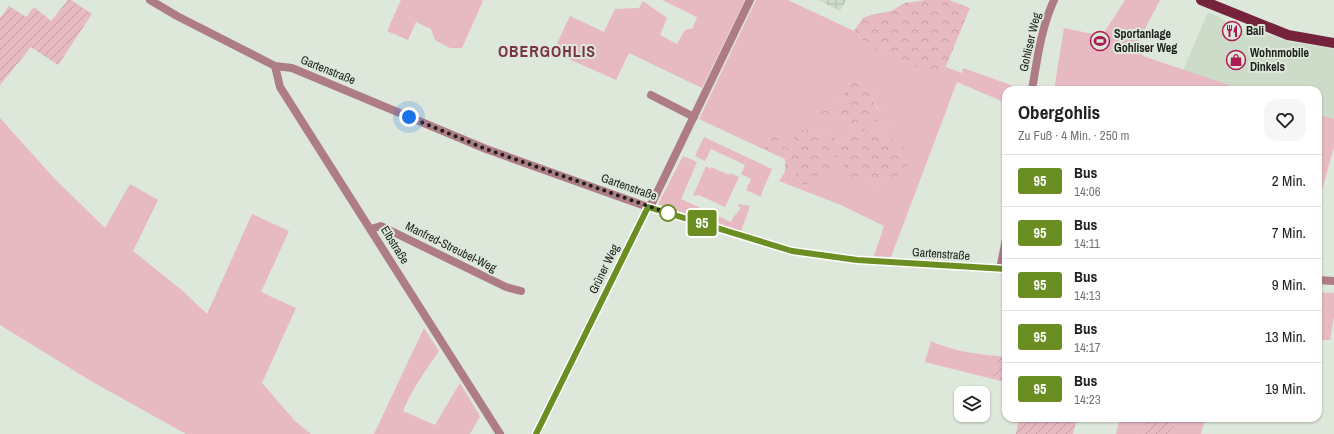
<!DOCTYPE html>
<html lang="de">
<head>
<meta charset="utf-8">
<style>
  body { margin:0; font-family:"Archivo Narrow",sans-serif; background:#f6f6f6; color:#222; height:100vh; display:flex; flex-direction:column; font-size:15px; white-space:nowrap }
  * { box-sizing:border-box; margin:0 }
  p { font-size:13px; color:#767676 }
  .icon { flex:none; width:22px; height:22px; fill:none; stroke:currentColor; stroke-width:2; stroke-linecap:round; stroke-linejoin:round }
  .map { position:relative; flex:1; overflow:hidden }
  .sheet { position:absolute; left:1002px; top:86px; width:320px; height:336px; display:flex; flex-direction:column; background:#fff; border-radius:12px; box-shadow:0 1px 3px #0004 }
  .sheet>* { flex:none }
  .badge { padding:0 8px; border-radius:3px; font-size:14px; line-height:26px }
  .controls { position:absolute; left:954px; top:386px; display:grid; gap:8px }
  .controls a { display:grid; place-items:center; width:36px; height:36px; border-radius:8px; background:#fff; box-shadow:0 1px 3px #0004; font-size:20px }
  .you { position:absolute; width:20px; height:20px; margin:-10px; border:3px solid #fff; border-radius:50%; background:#1a73e8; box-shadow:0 0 0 6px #1a73e833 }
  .map>.badge { position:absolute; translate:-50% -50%; box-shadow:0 0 0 2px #fff }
  .round { display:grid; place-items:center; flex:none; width:42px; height:42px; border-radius:12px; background:#f6f6f6 }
  .summary { display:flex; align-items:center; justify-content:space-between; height:68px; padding:0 16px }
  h1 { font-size:19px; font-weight:700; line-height:30px }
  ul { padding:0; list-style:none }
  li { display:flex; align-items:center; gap:12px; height:52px; padding:0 16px; border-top:1px solid #e0e0e0 }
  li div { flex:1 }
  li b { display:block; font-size:15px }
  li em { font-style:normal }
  li .badge { min-width:44px; font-weight:700; text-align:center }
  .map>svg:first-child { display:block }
</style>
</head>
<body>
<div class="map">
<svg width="1334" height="434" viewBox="0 0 1334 434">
  <defs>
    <pattern id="industrial-grid" width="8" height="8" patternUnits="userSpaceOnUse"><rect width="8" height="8" fill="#cddcc9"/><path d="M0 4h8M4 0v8" fill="none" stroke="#afbcac"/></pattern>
    <pattern id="forest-crowns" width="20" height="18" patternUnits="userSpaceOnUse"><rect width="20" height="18" fill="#e7b9c2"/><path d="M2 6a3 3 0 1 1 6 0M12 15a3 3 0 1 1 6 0" fill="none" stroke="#c69fa6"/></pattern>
    <pattern id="garden-furrows" width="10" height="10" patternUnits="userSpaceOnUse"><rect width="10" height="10" fill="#e7b9c2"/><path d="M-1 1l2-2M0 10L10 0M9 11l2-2" fill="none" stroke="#c69fa6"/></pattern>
  </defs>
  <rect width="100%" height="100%" fill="#dde7da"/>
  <path fill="#cddcc9" d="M 1208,12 L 1221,18 L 1230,25 L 1247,33 L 1266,34 L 1292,42 L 1334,49 L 1334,119 L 1318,114 L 1318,90 L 1244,90 L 1183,70 Z"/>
  <path fill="url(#industrial-grid)" d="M 819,0 L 846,0 L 840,11 Z"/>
  <path fill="#e7b9c2" d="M 401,0 L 481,0 L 483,1 L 462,48 L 450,48 L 435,40 L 431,29 L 416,22 L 408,40 L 387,31 Z
    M 662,0 L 745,0 L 702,88 L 629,53 L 616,80 L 553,52 L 570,16 L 604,32 L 615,9 L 639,8 L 643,1 L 667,18 L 660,35 L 677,44 L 685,30 L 693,28 L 697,17 Z
    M 756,0 L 788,0 L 854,31 L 868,45 L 941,77 L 946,67 L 962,73 L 963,68 L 1025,90 L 1006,90 L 1006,103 L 957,82 L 891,257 L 874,256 L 884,226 L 841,205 L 779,181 L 785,172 L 794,172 L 801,184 L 806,185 L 832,156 L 841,159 L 872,182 L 875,187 L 886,180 L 897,141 L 866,130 L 857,120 L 862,115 L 888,126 L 891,122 L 877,107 L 871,97 L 875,89 L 850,83 L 837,105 L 823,111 L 824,120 L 842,116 L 853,127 L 849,137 L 839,143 L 832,135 L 822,133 L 811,129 L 794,143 L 790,148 L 783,146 L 783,137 L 772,133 L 768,143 L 763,149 L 699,119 Z
    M 1125,0 L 1160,0 L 1136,46 L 1143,56 L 1244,90 L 1054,90 L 1064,28 L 1102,36 Z
    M 1318,114 L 1334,119 L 1334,147 L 1318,204 Z
    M 0,118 L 53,177 L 105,228 L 130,184 L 158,200 L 133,251 L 184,292 L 207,314 L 252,214 L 289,231 L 261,292 L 296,308 L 262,383 L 295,421 L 311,434 L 186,434 L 91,381 L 0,325 Z
    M 704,137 L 772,169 L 762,192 L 761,197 L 746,190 L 751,179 L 741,174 L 745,165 L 711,149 L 705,161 L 695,156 Z
    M 683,156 L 697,162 L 681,199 L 705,210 L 687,214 L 658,204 Z
    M 706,166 L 710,169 L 711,167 L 729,175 L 730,173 L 739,177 L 725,207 L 699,195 L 693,196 Z
    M 739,204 L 750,206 L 741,231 L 709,220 L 711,213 L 731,222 C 734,215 738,213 741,207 L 738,207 Z
    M 1318,292 L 1334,293 L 1334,316 L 1330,340 L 1318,340 Z
    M 424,328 L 439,351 C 426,370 412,389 403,411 L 435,425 L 460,383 L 480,416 L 470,434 L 374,434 Z
    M 931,341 C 952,351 975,354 998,356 L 993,379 L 925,362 Z
    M 1120,418 L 1147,418 L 1143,434 L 1116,434 Z
    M 1176,418 L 1205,418 L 1201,434 L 1172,434 Z"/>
  <path fill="url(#forest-crowns)" d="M 926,0 L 949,0 L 970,8 L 941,78 L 868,45 L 854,31 L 863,18 L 871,15 L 891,11 L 905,3 Z
    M 859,80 L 875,89 L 871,97 L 877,108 L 892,121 L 888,126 L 862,115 L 857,120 L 866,130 L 897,141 L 911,155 L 905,172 L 886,180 L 875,187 L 872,182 L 862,175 L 849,180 L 841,159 L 832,156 L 827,173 L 814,176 L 806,186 L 801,184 L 794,172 L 785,172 L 785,159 L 763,149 L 768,143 L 772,133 L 779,131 L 784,137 L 783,146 L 790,148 L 794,143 L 793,132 L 811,129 L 822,133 L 832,135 L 839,143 L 849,137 L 853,127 L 842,116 L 824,120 L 819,116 L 823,111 L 837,105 L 850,83 Z"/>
  <path fill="url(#garden-furrows)" d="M 68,0 L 71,0 L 92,14 L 58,65 L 31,47 L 0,85 L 0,18 L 9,6 L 26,17 L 34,7 L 51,21 Z
    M 998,356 L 1006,357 L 1006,382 L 993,379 Z
    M 1019,418 L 1077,418 L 1073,434 L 1016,434 Z
    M 1147,418 L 1176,418 L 1172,434 L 1143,434 Z"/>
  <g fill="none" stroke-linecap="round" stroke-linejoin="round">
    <path stroke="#ad7c87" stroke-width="8" d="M 150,0 L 177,16 L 275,66 L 292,68 L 486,149 L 648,207 L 792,251 L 857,260 L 1006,269
      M 275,66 L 280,87 L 500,434
      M 1032,90 C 1037,60 1041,28 1054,0
      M 651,95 L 694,117
      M 371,229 L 381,226 L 506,287 L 521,291
      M 1000,269 L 1006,239
      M 1318,280 L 1334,281
      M 536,434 L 648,207 L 652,203 L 750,0"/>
    <path stroke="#75233d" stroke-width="10" d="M 1201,0 L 1288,35 L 1334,43"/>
  </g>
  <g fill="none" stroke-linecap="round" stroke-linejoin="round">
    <g stroke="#fff" stroke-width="9">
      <path id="line" d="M 536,434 L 648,207 L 792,251 L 857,260 L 1006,269"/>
    </g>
    <use href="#line" stroke="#6b8e23" stroke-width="6"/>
    <path stroke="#1c1f1b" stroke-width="4" stroke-dasharray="0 7.2" d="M 409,117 L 486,149 L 668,213"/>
  </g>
  <defs>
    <g id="restaurant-ring" transform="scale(1)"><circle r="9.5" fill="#dde7da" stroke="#ac1c54" stroke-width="1.5"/><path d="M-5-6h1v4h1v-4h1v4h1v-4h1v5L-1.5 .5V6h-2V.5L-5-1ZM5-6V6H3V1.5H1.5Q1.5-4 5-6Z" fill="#ac1c54"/></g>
    <g id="stadium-ring" transform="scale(1)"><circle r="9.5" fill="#dde7da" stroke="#ac1c54" stroke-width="1.5"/><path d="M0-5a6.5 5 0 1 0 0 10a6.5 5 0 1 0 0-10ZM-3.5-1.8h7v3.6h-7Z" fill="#ac1c54"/></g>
    <g id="shop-ring" transform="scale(1)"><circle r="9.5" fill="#dde7da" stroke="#ac1c54" stroke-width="1.5"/><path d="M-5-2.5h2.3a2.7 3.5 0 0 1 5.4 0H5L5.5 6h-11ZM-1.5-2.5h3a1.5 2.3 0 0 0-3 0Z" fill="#ac1c54"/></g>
  </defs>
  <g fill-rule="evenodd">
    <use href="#restaurant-ring" x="1232" y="31"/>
    <use href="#stadium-ring" x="1100" y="41"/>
    <use href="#shop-ring" x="1236" y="60"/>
  </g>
  <circle fill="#fff" stroke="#6b8e23" stroke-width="2" cx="668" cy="213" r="8"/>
  <g text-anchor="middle" stroke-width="4" stroke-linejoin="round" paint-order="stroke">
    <g font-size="12" font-weight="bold" fill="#1c1f1b" stroke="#dde7da" text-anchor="start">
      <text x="1246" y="35">Bali</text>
      <text x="1114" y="38">Sportanlage<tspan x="1114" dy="14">Gohliser Weg</tspan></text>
      <text x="1250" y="57">Wohnmobile<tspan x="1250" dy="14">Dinkels</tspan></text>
    </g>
    <g font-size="12" fill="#1c1f1b" stroke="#dde7da">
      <text transform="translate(1030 42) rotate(-77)" y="4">Gohliser Weg</text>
      <text transform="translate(328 70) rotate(22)" y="4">Gartenstraße</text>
      <text transform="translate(629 187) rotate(19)" y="4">Gartenstraße</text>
      <text transform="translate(395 245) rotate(58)" y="4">Elbstraße</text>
      <text transform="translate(451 247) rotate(26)" y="4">Manfred-Streubel-Weg</text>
      <text transform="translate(941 254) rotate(4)" y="4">Gartenstraße</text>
      <text transform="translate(604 269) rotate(-64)" y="4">Grüner Weg</text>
    </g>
    <g font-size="16" font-weight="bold" letter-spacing="1" fill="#7a3448" stroke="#dde7da">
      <text x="547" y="57">OBERGOHLIS</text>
    </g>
  </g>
</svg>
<div class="controls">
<a><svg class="icon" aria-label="layers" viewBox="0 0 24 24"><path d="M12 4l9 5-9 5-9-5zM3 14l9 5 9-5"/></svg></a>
</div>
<div class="you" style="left:409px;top:117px"></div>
<b class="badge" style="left:702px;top:223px;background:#6b8e23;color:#fff">95</b>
<section class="sheet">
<div class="summary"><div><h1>Obergohlis</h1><p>Zu Fuß · 4 Min. · 250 m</p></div><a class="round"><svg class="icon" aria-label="heart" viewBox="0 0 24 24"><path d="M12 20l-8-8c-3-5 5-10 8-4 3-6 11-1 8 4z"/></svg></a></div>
<ul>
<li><span class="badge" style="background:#6b8e23;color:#fff">95</span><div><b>Bus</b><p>14:06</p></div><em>2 Min.</em></li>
<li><span class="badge" style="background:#6b8e23;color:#fff">95</span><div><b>Bus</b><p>14:11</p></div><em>7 Min.</em></li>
<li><span class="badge" style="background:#6b8e23;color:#fff">95</span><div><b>Bus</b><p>14:13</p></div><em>9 Min.</em></li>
<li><span class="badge" style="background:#6b8e23;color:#fff">95</span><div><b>Bus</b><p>14:17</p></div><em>13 Min.</em></li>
<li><span class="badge" style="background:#6b8e23;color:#fff">95</span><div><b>Bus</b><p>14:23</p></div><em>19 Min.</em></li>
</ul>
</section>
</div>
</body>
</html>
